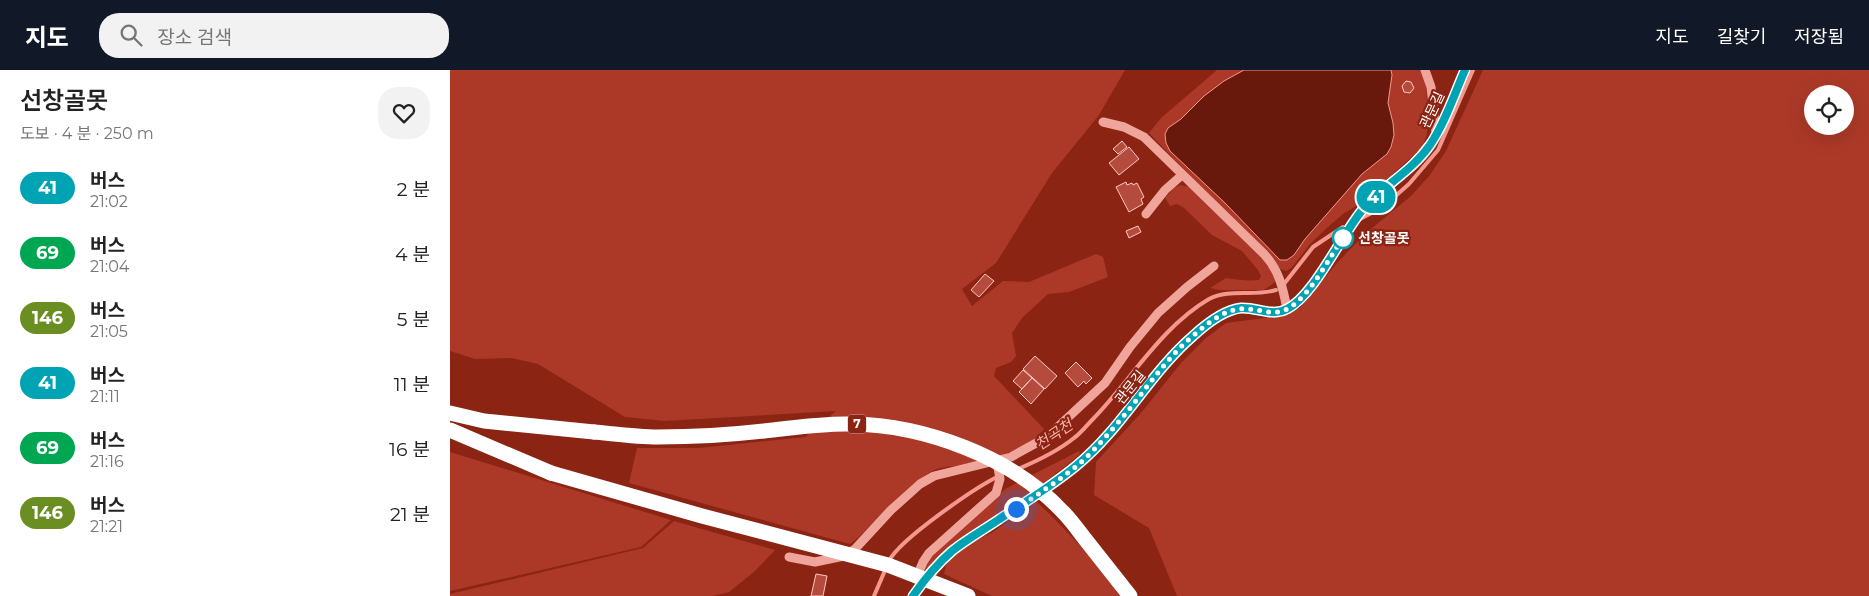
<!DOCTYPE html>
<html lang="ko">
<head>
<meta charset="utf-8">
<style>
  body { margin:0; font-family:Montserrat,"Noto Sans KR",sans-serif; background:#f2f2f2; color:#222; height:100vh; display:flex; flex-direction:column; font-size:19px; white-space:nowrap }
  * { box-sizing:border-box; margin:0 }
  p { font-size:16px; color:#767676 }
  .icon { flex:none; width:28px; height:28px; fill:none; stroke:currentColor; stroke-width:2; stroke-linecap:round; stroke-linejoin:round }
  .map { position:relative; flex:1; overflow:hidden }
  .panel { display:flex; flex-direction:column; background:#fff; width:450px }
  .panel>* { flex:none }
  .badge { padding:0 10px; border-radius:16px; font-size:18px; line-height:32px }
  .buttons { position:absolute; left:1354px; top:15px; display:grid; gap:10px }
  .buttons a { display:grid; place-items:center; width:50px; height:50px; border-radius:50%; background:#fff; box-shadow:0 5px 20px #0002; font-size:25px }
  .you { position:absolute; width:25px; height:25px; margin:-12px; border:4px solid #fff; border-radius:50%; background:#1a73e8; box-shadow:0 0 0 8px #1a73e833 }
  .map>.badge { position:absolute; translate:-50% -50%; box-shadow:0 0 0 2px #fff }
  .round { display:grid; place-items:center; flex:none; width:52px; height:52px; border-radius:20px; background:#f2f2f2 }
  .overview { display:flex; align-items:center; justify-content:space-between; height:85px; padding:0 20px }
  h1 { font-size:24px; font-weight:600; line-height:38px }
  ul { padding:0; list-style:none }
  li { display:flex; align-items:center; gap:15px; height:65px; padding:0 20px }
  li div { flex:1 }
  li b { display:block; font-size:19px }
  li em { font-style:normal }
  li .badge { min-width:55px; font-weight:700; text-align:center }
  header { display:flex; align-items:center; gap:30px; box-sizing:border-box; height:70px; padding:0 25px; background:#111827; color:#fff }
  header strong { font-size:24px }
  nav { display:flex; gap:28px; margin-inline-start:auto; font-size:18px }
  .search { width:350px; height:45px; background:#f2f2f2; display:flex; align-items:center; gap:12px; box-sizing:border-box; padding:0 18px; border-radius:20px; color:#767676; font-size:19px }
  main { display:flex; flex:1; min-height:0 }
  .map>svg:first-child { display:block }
</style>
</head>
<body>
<header>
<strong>지도</strong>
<div class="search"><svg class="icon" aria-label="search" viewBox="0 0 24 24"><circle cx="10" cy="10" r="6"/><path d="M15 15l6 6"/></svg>장소 검색</div>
<nav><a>지도</a><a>길찾기</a><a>저장됨</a></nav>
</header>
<main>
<section class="panel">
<div class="overview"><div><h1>선창골못</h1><p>도보 · 4 분 · 250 m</p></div><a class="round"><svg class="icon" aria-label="heart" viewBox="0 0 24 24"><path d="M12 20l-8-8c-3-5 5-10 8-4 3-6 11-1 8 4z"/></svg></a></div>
<ul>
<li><span class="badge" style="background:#00a3b4;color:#fff">41</span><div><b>버스</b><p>21:02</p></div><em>2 분</em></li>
<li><span class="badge" style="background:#00a651;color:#fff">69</span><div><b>버스</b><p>21:04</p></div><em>4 분</em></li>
<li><span class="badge" style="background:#6b8e23;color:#fff">146</span><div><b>버스</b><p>21:05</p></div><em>5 분</em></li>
<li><span class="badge" style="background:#00a3b4;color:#fff">41</span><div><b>버스</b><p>21:11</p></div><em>11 분</em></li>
<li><span class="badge" style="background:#00a651;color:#fff">69</span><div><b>버스</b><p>21:16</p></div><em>16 분</em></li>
<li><span class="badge" style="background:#6b8e23;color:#fff">146</span><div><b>버스</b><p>21:21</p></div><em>21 분</em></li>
</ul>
</section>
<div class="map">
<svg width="1419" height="526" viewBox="0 0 1419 526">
  <rect width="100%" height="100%" fill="#8b2413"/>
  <path fill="#ac3928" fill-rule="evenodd" d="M 0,0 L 675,0 L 649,45 L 602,103 L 546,193 L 512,219 L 522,236 L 553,211 L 579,212 L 646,184 L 653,187 L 658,207 L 619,222 L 598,224 L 572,248 L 562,263 L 566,286 L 561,292 L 546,298 L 544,306 L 594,359 C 576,382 539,389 512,395 C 500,397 489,396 479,403 C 449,422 428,453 400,474 L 179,413 L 187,378 L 249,378 L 355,367 L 386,341 L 215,351 L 175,347 L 88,294 L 62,288 L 25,289 L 0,281 Z
    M 767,0 L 971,0 L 976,16 L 977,32 L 977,64 L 972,78 L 906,136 L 893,144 L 879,156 L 861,173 L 843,196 L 837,201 L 830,199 L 699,63 L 711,48 Z
    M 1033,0 L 1419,0 L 1419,526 L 727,526 L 699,458 L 644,425 L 646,392 L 691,343 L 731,293 L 756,268 L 776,253 L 838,245 L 851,237 L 887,193 L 916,163 L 961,126 L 980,105 L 996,81 ZM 1362,24 L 1395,24 L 1395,56 L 1362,56 Z
    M 730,115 L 740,117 L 818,193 L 826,209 L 825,212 L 814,220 L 770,220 L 760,218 L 776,208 C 787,210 798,211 809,210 L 811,206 L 808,200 L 792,181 L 762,165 L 733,137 L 727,134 L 720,136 L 715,128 L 724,118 Z
    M 629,381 L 630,384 C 611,400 591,415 571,429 C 536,453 505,470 475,501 L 476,495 L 488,479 L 536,438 L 555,419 Z
    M 0,382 L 221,450 L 191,477 L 0,521 Z
    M 586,431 C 617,461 646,490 670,526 L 542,526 L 494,504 L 497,492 L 517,475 L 543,462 Z
    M 224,451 L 325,480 L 305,501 L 279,522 L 263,526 L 0,526 L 0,524 L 193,478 Z"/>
  <path fill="#68190c" stroke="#f4988d" d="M 794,0 L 941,0 L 942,5 L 938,33 L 943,53 L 944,65 L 941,77 L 937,84 L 912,104 L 855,169 L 844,185 L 837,190 L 830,190 L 775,133 L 720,81 L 716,73 L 715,64 L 718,58 L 731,49 L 754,26 L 774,11 Z"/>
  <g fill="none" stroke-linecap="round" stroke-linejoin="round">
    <path stroke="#f4988d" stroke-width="4" d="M 910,149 L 933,137 L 959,114 L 988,80 L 1023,0
      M 834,214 L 863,177 L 893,157
      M 568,399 C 587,391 608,381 624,368 C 631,363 637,355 643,349 C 681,310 711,257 759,229 C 780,218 804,227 826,220
      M 439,491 C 450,469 526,417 549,406
      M 424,526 L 436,498"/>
  </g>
  <path fill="#b44b3c" stroke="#fcc9c2" d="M 956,11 L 961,12 L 964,18 L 960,23 L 954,22 L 952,16 Z
    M 672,71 L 677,77 L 668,84 L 663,79 Z
    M 679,77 L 689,89 L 669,105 L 659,93 Z
    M 676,112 L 677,115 L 682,113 L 683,115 L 687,113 L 694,127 L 691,129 L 693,134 L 679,142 L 666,117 Z
    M 688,156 L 691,162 L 679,168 L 676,161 Z
    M 535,204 L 544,211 L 529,227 L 521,220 Z
    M 585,286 L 607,306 L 595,319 L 573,299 Z
    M 626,292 L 642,308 L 636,314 L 634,311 L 628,317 L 615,303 Z
    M 573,300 L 582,308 L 572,319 L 563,311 Z
    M 582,308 L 594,319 L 581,334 L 569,322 Z
    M 366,504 L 377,506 L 373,526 L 361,526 Z"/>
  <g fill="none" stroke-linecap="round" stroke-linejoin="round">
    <path stroke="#f0a59b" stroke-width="9" d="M 975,0 L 981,17 L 986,63
      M 653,52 L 674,57 L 694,67 L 814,184 C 829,200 833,218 837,239
      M 696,144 L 715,120 L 732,105
      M 339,487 L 365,492 L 394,486 L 405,479 L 441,440 L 470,414 L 484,406 L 561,387 L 597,367 L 655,313 L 680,277 L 708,243 L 737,217 L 764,196
      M 466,509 L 473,492 L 479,483 L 546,423 L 550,409 L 547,392
      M 463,526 C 474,510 487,494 502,481 C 517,469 535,459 551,448 C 577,432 603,415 626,396 C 672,359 699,304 743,266 C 756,254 773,240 791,238 C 807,237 822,247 837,239 C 865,225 892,163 914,138 C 934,115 962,101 980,75 C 995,53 1004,25 1015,0"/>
    <path stroke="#fff" stroke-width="15" d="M 0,343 L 34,351 L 144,362
      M 0,360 L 101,403
      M 635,469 L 680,526"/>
    <path stroke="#fff" stroke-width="15" d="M 144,362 C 165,364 187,367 208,367 C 243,367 279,365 314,361 C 343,358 372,353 401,354 C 475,355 562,387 613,442 C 621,450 628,460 635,469
      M 101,403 L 252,446 L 438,495 L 518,526"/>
  </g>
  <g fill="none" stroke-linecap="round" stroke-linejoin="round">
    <g stroke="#fff" stroke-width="11">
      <path id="line" d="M 463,526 C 474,510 487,494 502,481 C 517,469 535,459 551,448 C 577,431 603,415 626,396 C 672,359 699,304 743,266 C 756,254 773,240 791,238 C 807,237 822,247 837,239 C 865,225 892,163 914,138 C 934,115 962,101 980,75 C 995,53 1004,25 1015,0"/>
    </g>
    <use href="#line" stroke="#00a3b4" stroke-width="8"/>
    <path stroke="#fff" stroke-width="5" stroke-dasharray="0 9" d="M 566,439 C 587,425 608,411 628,395 C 644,381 658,364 672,348 C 695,321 716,288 744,265 C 757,254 772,241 789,239 C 806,237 821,247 837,239 C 860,227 878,189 893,168"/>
  </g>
  <circle fill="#fff" stroke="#00a3b4" stroke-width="2.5" cx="893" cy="168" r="10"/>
  <g text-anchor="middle" stroke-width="4.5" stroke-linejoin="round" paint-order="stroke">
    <rect fill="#8b2413" stroke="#dcbdb8" stroke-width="1" x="398" y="344.5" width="18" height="19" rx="4"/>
    <g font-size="12" font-weight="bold" fill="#fff">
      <text x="407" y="358">7</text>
    </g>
    <g font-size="14" fill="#fff" stroke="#8b2413">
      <text transform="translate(982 40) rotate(-65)" y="5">관문길</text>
      <text transform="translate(680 317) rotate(-51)" y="5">관문길</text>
    </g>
    <g font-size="14" font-weight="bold" fill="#fff" stroke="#8b2413" text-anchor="start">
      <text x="908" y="173">선창골못</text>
    </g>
    <g font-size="15" font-style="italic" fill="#f8b0a7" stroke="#8b2413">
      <text transform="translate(604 365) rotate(-34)" y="5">천곡천</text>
    </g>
  </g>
</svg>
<div class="buttons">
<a><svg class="icon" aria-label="locate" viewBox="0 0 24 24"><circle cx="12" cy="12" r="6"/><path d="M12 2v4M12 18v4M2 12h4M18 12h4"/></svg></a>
</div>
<div class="you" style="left:566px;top:439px"></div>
<b class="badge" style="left:926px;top:127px;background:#00a3b4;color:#fff">41</b>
</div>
</main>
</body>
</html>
